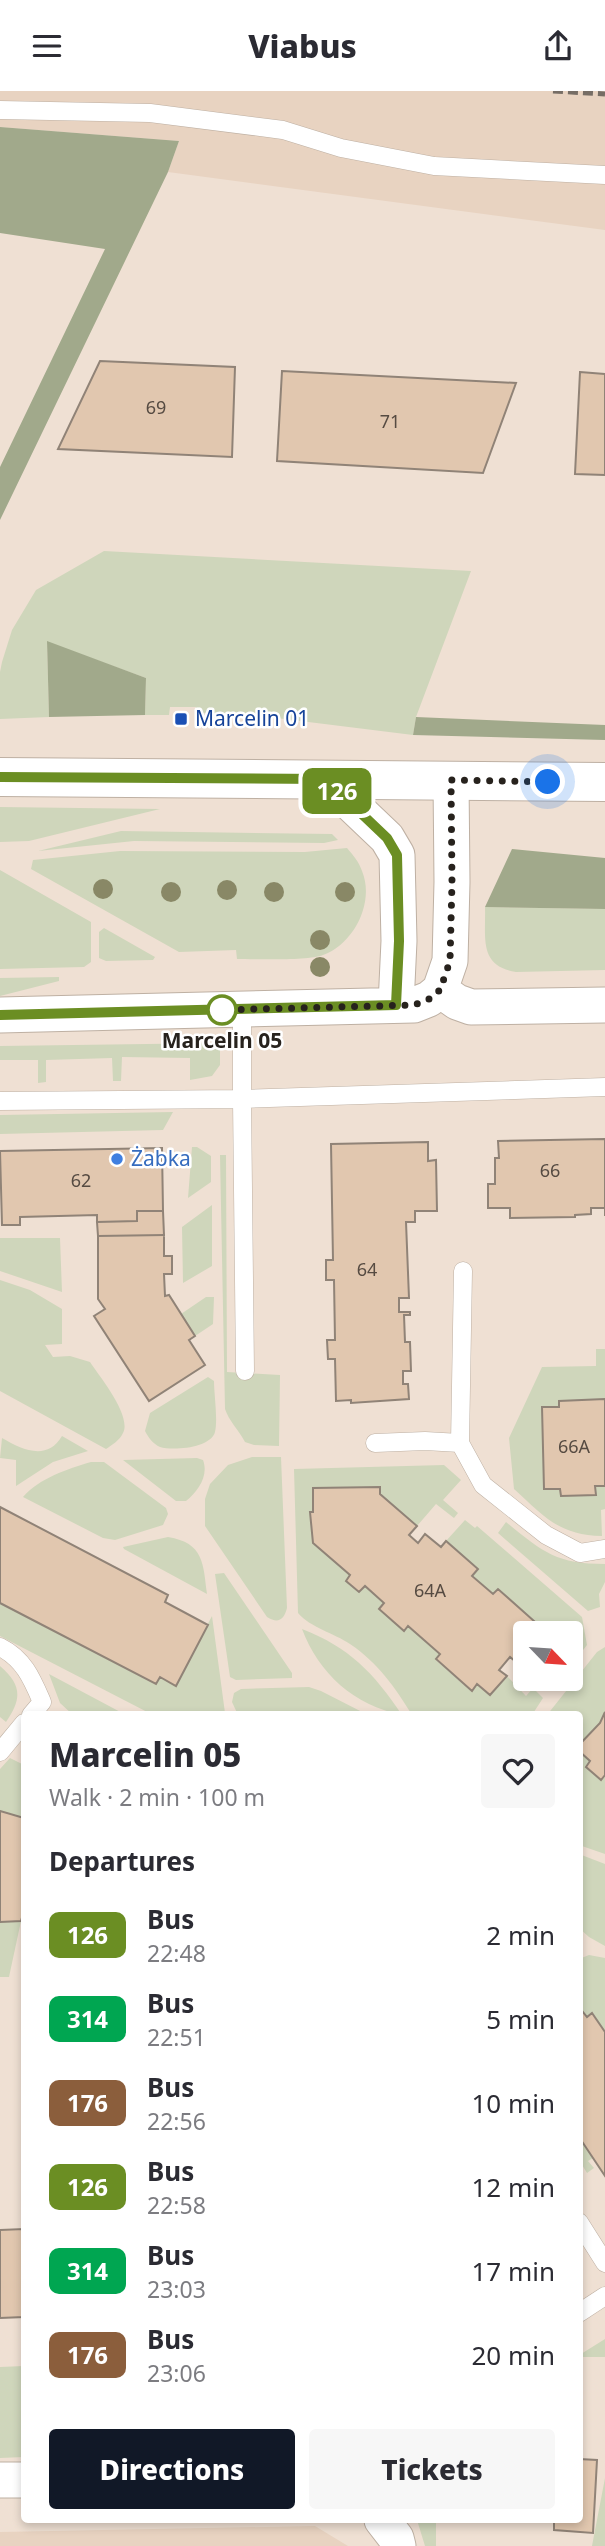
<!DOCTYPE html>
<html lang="en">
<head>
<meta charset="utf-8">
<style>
  body { margin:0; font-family:"Noto Sans",sans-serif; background:#f7f7f7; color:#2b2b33; height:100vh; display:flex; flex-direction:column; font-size:26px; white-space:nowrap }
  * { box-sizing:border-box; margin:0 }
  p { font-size:23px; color:#7c7c81 }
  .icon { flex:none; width:38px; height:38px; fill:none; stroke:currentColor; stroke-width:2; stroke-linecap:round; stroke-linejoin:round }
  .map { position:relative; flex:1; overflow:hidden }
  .sheet { position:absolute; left:21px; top:1620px; width:562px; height:812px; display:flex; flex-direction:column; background:#fff; border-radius:7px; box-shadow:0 4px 10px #0003 }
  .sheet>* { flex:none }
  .badge { padding:0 14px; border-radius:10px; font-size:24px; line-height:46px }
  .needle { width:46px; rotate:115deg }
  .tools { position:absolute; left:513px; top:1530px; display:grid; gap:14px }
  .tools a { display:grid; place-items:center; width:70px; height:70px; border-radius:7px; background:#fff; box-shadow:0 4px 10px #0003; font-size:35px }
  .you { position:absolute; width:35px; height:35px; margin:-18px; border:5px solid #fff; border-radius:50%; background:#1a73e8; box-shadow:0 0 0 10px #1a73e833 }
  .map>.badge { position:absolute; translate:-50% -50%; box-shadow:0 0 0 4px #fff }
  h2 { padding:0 28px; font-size:26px; line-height:63px }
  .round { display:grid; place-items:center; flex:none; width:74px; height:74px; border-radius:7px; background:#f7f7f7 }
  .overview { display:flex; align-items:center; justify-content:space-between; height:119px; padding:0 28px }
  h1 { font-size:33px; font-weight:800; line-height:52px }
  .action { display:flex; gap:14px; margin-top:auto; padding:14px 28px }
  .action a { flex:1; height:80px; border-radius:7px; background:#111827; color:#fff; font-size:28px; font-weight:800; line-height:80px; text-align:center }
  .action a+a { background:#f7f7f7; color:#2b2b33 }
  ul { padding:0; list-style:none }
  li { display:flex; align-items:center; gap:21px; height:84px; padding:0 28px }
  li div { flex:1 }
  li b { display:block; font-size:26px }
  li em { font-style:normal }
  li .badge { min-width:77px; font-weight:700; text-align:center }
  header { display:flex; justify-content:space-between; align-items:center; height:91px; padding:0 28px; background:#fff; font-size:32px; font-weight:800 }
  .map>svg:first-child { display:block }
</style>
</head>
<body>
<header><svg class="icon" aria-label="menu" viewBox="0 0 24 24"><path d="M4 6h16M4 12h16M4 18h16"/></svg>Viabus<svg class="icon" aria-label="share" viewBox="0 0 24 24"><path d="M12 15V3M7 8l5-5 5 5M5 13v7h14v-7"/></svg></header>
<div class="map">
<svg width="605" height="2455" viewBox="0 0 605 2455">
  <rect width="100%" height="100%" fill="#efe0d3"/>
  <path fill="#e8d3c1" d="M 0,0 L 605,0 L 605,139 L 168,81 L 179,50 L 0,36 Z
    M 315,2435 L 348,2455 L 0,2455 L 0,2441 Z"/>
  <path fill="#cfd6bb" d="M 104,460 L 471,480 L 416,626 L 413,644 L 245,623 L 196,622 L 196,616 L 170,616 L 169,624 L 145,624 L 146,587 L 47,551 L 49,626 L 0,628 L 0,581 L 2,571 L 12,539 L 36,499 Z
    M 0,716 L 160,718 L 29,750 L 0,751 Z
    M 121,740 L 332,743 L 338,749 L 324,752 L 134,750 L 38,760 Z
    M 347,757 C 353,764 359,771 362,780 C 375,811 354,853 323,864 C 308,870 256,868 237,868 L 236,859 L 179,861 L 31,778 L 33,769 L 120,760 L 305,761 Z
    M 0,779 L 91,831 L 91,871 L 84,876 L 0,878 Z
    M 485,816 L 605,818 L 605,879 L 516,881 C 478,875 486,846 485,816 Z
    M 104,837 L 155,866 L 153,869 L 106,870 L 99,867 L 99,841 Z
    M 59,886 L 59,890 L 0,905 L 0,887 Z
    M 220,952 L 220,974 L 212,985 L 190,989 L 190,967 L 122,966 L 121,990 L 113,990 L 112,967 L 46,969 L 46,991 L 38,992 L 38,969 L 0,969 L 0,955 Z
    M 173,1021 L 163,1039 L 0,1043 L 0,1024 Z
    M 192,1056 L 197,1056 L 211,1065 L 211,1091 L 188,1107 Z
    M 220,1064 L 226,1064 L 227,1281 L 280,1284 L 279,1355 L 254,1354 L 245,1351 C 238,1338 229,1330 225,1318 Z
    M 212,1114 L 212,1175 L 183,1192 L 182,1136 Z
    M 0,1147 L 60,1147 L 62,1201 L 0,1180 Z
    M 0,1189 L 30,1199 L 62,1218 L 62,1253 L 45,1254 L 53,1266 L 70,1265 L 90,1271 C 100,1286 132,1325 123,1342 C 120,1349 112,1354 106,1358 L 0,1300 Z
    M 206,1206 L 214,1206 L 213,1233 L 195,1245 L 181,1223 Z
    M 596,1258 L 605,1258 L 605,1308 L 560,1310 L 559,1316 L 542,1317 L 544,1398 L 560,1398 L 561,1405 L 595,1404 L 595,1395 L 605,1395 L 605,1418 L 601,1419 L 602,1445 C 558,1444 544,1425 514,1398 L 509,1347 L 542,1276 L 596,1275 Z
    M 208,1286 L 214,1290 C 214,1303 218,1328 215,1341 C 211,1357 173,1360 160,1356 C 153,1353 148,1346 145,1340 L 150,1322 Z
    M 62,1345 L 88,1360 L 53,1371 L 16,1395 L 16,1369 L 0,1367 L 2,1347 C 21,1358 47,1371 62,1345 Z
    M 252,1366 L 281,1366 L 287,1517 C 284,1529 278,1533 267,1526 L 205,1435 L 205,1408 L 210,1393 L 228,1374 Z
    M 197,1367 L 203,1369 C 209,1385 198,1400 186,1410 L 176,1410 L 123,1369 Z
    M 91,1371 L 104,1371 L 166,1417 L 168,1423 L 163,1434 L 115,1449 L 103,1447 L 23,1406 C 40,1387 67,1378 91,1371 Z
    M 444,1374 L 461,1389 L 443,1409 L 458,1422 L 454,1427 L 436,1413 L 417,1435 L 380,1403 L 379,1396 L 313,1398 L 313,1421 L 310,1421 L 313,1451 L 350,1484 L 346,1490 L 359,1501 L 365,1495 L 384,1512 L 380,1517 L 404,1539 L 408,1535 L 440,1563 L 436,1569 L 471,1600 L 477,1593 L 490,1604 L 507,1585 L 526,1605 L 533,1597 L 543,1607 L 532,1624 L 412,1624 C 395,1596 378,1572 350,1553 C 334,1542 311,1537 298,1522 L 294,1378 Z
    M 465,1429 L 475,1437 L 477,1435 L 582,1526 L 587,1554 L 576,1568 L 571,1570 L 570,1542 L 537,1542 L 529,1535 L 534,1530 L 498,1498 L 493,1503 L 472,1485 L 478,1478 L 446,1450 Z
    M 506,1431 C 543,1461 556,1473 605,1473 L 605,1491 L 599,1503 L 600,1516 L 588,1520 L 498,1442 Z
    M 168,1446 C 204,1452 203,1472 207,1503 L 124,1458 L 123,1456 Z
    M 224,1482 L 292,1582 L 292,1587 L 236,1589 L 230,1586 L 215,1483 Z
    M 0,1512 L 155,1593 L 160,1586 L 176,1594 L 212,1525 L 225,1622 L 153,1624 L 0,1545 Z
    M 302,1538 C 349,1556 374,1582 402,1624 C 354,1614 319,1583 302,1538 Z
    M 605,1556 L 605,1621 L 600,1632 L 579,1654 L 579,1624 L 547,1624 L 597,1561 Z
    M 0,1575 C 22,1594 22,1608 6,1631 L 0,1626 Z
    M 49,1583 L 126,1624 L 73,1624 L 60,1612 Z
    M 309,1596 L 321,1600 L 368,1624 L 238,1624 L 232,1611 L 234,1602 L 241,1598 Z
    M 579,1660 L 590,1670 L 586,1676 L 600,1689 L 605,1684 L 605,1763 L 579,1754 Z
    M 10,1667 L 24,1674 L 24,1727 L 0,1720 L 0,1678 Z
    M 579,1763 L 605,1773 L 605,1855 L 589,1846 L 579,1837 Z
    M 21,1830 L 9,1886 L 0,1886 L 0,1831 Z
    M 589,1864 L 605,1867 L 605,1941 L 593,1922 L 587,1926 L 579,1916 L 579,1868 Z
    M 579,2046 L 593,2067 L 588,2070 L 594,2077 L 587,2082 L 579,2069 Z
    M 605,2248 L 605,2266 L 579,2266 L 579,2262 L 581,2263 Z
    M 24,2275 L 24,2366 L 0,2367 L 0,2276 Z
    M 605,2387 L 605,2455 L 592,2455 Z
    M 417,2429 L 436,2429 L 436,2455 L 425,2455 Z"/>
  <path fill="#a1a98b" d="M 0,36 L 179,50 L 168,81 L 0,429 L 0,376 L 105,158 L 0,142 Z
    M 47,550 L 146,587 L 145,624 L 49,626 Z
    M 416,626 L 605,634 L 605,649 L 413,644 Z
    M 512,758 L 605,767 L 605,818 L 485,816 Z"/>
  <path fill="#e1c7af" stroke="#908377" stroke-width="2" d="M 100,270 L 235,276 L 232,366 L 58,358 Z
    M 282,280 L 516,292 L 483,382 L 277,370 Z
    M 580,281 L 605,283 L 605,384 L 575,383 Z
    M 605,1048 L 605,1125 L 605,1117 L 591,1117 L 591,1123 L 575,1124 L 575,1126 L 510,1127 L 510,1117 L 488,1117 L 488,1093 L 495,1093 L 495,1067 L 499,1067 L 498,1050 Z
    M 428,1051 L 428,1070 L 436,1069 L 437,1120 L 415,1120 L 415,1131 L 406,1131 L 409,1207 L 399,1207 L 399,1221 L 410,1221 L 410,1224 L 404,1224 L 405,1251 L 410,1251 L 411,1280 L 403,1280 L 403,1293 L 408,1293 L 409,1308 L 351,1312 L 351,1309 L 336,1310 L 335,1268 L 328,1268 L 327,1249 L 335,1249 L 334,1189 L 326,1189 L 326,1169 L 333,1169 L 331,1053 Z
    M 162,1057 L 163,1120 L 137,1120 L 137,1130 L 97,1131 L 97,1124 L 20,1126 L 20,1134 L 2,1134 L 0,1060 Z
    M 137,1120 L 163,1120 L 164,1144 L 98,1145 L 97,1131 L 137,1130 Z
    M 164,1144 L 164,1165 L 172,1165 L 172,1183 L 164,1183 L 165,1205 L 169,1204 L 195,1245 L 189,1249 L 205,1274 L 149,1310 L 94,1225 L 105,1218 L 98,1208 L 98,1145 Z
    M 605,1308 L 605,1395 L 595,1395 L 596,1404 L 561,1405 L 560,1398 L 544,1398 L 542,1316 L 559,1316 L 559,1310 Z
    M 380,1396 L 380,1403 L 417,1435 L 409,1444 L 418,1452 L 425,1443 L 441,1456 L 446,1450 L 478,1478 L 472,1485 L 493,1503 L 498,1498 L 534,1530 L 529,1535 L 537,1542 L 525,1542 L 525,1567 L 522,1565 L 516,1571 L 510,1566 L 499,1579 L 507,1585 L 490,1604 L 477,1593 L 472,1600 L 436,1568 L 440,1563 L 408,1535 L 404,1540 L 379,1518 L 384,1512 L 365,1495 L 359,1501 L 346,1490 L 350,1484 L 313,1452 L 310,1421 L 313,1421 L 313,1397 Z
    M 0,1416 L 168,1504 L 165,1511 L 208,1534 L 176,1595 L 160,1586 L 156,1593 L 0,1512 Z
    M 605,1621 L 605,1684 L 601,1689 L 586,1676 L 590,1670 L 579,1660 L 579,1654 L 600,1632 Z
    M 0,1720 L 24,1727 L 24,1820 L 21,1830 L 0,1831 Z
    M 579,1916 L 587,1926 L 592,1922 L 605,1941 L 605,2085 L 579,2046 Z
    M 24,2138 L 24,2226 L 0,2227 L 0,2139 Z
    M 579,2368 L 597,2369 L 593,2442 L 554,2439 L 554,2429 L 579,2429 Z"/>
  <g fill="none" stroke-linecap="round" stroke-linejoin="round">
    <g stroke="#beb0a3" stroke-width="19">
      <path id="service" d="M 0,19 L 150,22 L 283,39 L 341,57 L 434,75 L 605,84
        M 0,1010 L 242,1008 L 242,918
        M 463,1180 L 460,1352 L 483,1394 L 546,1444 L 580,1462 L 605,1458
        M 245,1280 L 242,1008 L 605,996
        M 375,1352 L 425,1350 L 460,1352
        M 0,1556 C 24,1568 32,1588 42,1611 L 31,1624
        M 0,1661 L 24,1632
        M 579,2131 L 605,2172
        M 579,2222 L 605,2205"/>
    </g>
    <g stroke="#beb0a3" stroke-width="37">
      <path id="minor" d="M 325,688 L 387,747 L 397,764 L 399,850 L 396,914
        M 440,899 L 457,911 L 471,916 L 605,914
        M 0,924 L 414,914 L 429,908 L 440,899 L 450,870 L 452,791 L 451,689
        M 0,2389 L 24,2389
        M 382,2429 L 396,2447 L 398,2455"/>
    </g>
    <g stroke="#beb0a3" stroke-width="40">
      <path id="tertiary" d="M 0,686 L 605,691"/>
    </g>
    <use href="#service" stroke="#fff" stroke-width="18"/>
    <use href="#minor" stroke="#fff" stroke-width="35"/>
    <use href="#tertiary" stroke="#fff" stroke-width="38"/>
    <path stroke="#766d65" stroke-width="5" stroke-dasharray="10 5" stroke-linecap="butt" d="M 553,0 L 605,3"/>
  </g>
  <g fill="#898866">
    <circle cx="103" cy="798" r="10"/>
    <circle cx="227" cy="799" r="10"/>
    <circle cx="171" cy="801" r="10"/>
    <circle cx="274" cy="801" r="10"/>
    <circle cx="345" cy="801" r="10"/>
    <circle cx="320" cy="849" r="10"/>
    <circle cx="320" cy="876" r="10"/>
  </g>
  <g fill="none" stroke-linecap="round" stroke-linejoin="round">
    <g stroke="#fff" stroke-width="16">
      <path id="line" d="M 0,686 L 325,688 L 387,747 L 397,764 L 399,850 L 396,914 L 0,924"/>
    </g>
    <use href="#line" stroke="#6b8e23" stroke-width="10"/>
    <path stroke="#27221d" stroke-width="7" stroke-dasharray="0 12.6" d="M 222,919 L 219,919 L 414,914 L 429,908 L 440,899 L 450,870 L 452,791 L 451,689 L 548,691"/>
  </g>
  <rect fill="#1a4fb4" stroke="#fff" stroke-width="2.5" x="174" y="621" width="14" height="14" rx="3.5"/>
  <circle fill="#fff" stroke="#6b8e23" stroke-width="3.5" cx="222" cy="919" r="14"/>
  <circle fill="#3f7fe0" stroke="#fff" stroke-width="2.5" cx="117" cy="1068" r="7"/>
  <g text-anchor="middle" stroke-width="5" stroke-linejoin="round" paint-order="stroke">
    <g font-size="18" fill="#564b42">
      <text x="156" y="323">69</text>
      <text x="390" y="337">71</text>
      <text x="550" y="1086">66</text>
      <text x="81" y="1096">62</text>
      <text x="367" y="1185">64</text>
      <text x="574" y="1362">66A</text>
      <text x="430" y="1506">64A</text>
    </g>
    <g font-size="21" fill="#164399" stroke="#fff" text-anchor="start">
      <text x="195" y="635">Marcelin 01</text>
    </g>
    <g font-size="21" font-weight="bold" fill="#27221d" stroke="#fff">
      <text x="222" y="957">Marcelin 05</text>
    </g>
    <g font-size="21" fill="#366cbe" stroke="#fff" text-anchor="start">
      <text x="131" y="1075">Żabka</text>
    </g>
  </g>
</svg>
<div class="tools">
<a><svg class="needle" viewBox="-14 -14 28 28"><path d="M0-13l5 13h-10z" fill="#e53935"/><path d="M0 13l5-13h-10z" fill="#7c7c81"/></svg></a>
</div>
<div class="you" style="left:548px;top:691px"></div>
<b class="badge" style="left:337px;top:700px;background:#6b8e23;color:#fff">126</b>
<section class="sheet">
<div class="overview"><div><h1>Marcelin 05</h1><p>Walk · 2 min · 100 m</p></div><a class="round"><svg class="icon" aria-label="heart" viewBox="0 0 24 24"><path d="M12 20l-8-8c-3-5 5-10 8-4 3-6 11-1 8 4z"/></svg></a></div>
<h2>Departures</h2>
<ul>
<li><span class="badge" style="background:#6b8e23;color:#fff">126</span><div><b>Bus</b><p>22:48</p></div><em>2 min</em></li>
<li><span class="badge" style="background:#00a651;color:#fff">314</span><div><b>Bus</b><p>22:51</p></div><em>5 min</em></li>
<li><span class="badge" style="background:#8b5e3c;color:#fff">176</span><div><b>Bus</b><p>22:56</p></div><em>10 min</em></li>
<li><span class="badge" style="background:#6b8e23;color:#fff">126</span><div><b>Bus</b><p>22:58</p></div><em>12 min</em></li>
<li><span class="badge" style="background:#00a651;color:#fff">314</span><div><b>Bus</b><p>23:03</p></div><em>17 min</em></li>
<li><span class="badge" style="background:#8b5e3c;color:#fff">176</span><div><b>Bus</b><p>23:06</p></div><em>20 min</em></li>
</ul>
<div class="action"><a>Directions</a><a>Tickets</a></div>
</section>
</div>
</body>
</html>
